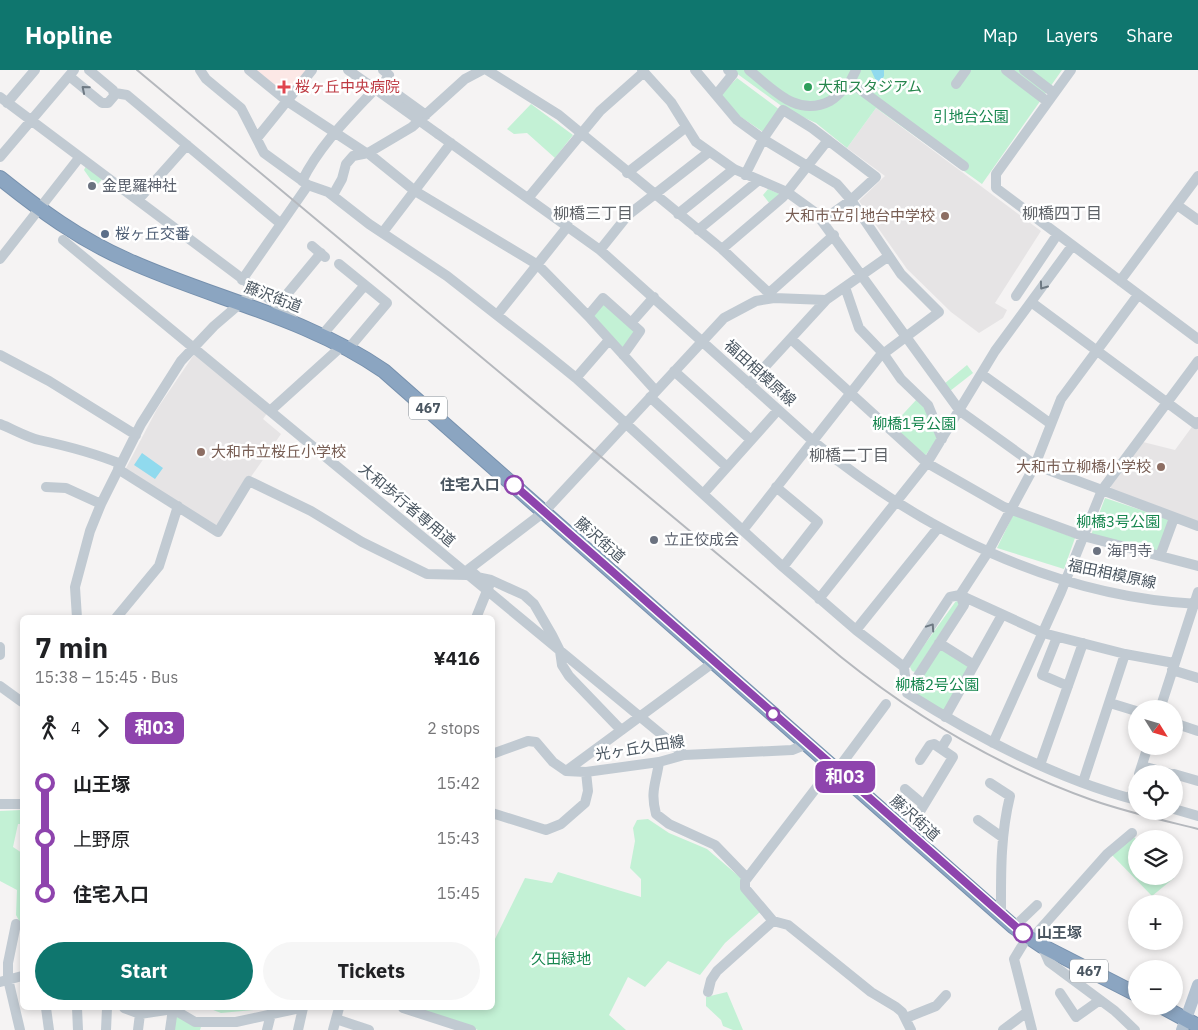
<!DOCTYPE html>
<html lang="en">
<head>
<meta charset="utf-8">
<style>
  body { margin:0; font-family:"IBM Plex Sans","Noto Sans JP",sans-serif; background:#f6f6f6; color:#202124; height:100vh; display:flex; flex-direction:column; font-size:19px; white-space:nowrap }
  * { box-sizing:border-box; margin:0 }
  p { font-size:16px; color:#757577 }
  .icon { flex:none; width:28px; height:28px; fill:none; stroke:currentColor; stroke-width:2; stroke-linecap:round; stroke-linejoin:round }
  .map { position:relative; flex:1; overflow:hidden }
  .panel { position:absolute; left:20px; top:545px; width:475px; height:395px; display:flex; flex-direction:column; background:#fff; border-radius:8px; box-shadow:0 2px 8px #0003 }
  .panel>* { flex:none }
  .badge { padding:0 10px; border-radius:8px; font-size:18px; line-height:32px }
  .needle { width:32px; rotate:127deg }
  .controls { position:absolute; left:1128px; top:630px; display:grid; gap:10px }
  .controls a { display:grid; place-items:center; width:55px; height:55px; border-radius:50%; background:#fff; box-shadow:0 2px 8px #0003; font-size:25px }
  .map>.badge { position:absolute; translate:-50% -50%; box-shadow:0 0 0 2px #fff }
  .legs { display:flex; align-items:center; gap:8px; height:55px; padding:0 15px; font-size:16px }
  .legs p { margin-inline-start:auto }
  .head { display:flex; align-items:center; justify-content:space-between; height:85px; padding:0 15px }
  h1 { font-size:28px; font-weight:800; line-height:38px }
  .action { display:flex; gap:10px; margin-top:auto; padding:10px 15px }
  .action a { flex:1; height:58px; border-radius:30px; background:#0f766e; color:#fff; font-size:20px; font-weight:800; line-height:58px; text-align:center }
  .action a+a { background:#f6f6f6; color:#202124 }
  ul { padding:0 15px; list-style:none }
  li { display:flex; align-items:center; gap:18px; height:55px; font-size:19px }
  li i { display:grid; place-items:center; width:8px; height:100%; margin:0 6px; background:currentColor }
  li i::after { content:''; width:12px; height:12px; margin:-6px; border:4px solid; border-radius:50%; background:#fff }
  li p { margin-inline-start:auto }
  li:first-child i { background:linear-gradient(#0000 50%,currentColor 0) }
  li:last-child i { background:linear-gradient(currentColor 50%,#0000 0) }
  header { display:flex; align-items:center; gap:30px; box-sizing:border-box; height:70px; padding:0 25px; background:#0f766e; color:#fff }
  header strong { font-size:24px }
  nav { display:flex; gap:28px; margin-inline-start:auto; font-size:18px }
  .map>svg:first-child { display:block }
</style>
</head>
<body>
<header>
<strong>Hopline</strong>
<nav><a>Map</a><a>Layers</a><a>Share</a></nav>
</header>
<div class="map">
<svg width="1198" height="960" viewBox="0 0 1198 960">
  <rect width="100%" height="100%" fill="#f5f3f3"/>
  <path fill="#e6e4e5" d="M 876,38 L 1041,161 L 995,233 L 1007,240 L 1003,248 L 979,263 L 951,242 L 907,199 L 859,131 L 885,106 L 847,78 Z
    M 195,283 L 268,342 L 263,349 L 281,364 L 248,411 L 218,460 L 125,400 L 157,339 Z
    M 1194,354 L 1198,354 L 1198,452 L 1111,419 L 1110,415 L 1143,372 L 1175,380 Z"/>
  <path fill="#fce8e6" d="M 253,0 L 308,0 L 285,26 Z"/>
  <path fill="#c3f1d5" d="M 732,0 L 1062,0 L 982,114 L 876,38 L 847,78 L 816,53 L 787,40 Z
    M 737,8 L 780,40 L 763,62 L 738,45 L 720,26 Z
    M 531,34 L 573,65 L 555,88 L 527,63 L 514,64 L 507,59 Z
    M 86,96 L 103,108 L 98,114 L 91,110 L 84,100 Z
    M 768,119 L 782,125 L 770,134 L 763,125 Z
    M 604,232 L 636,262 L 623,279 L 591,245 Z
    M 967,295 L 973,303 L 950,321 L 944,314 Z
    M 917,329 L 925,337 L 937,369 L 925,386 L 892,356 Z
    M 1105,428 L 1171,450 L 1159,481 L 1091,465 Z
    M 1013,445 L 1075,468 L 1064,499 L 997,478 Z
    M 956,531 L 960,533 L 915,602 L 912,601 L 910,597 L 912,592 Z
    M 939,573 L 974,595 L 945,647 L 907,623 Z
    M 22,740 L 22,754 L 18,754 L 13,777 L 22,783 L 22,856 L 16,845 L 17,820 L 0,811 L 0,741 Z
    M 648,749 L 669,763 L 707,779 L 742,809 L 760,842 L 725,873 L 700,905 L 668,891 L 645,917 L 628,907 L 609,945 L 626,960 L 478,960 L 415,938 L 492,938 L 493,873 L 525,808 L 552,813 L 558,802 L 641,827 L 641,809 L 630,798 L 635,771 L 633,758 L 637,750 Z
    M 1134,767 L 1136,769 L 1136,806 L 1174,808 L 1152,826 L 1111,784 Z
    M 727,922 L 743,960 L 733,960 L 723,956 L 721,950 L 706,936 L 706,927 Z
    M 208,938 L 273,938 L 221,943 Z
    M 175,945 L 201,957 L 200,960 L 173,960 Z"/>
  <path fill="#90daee" d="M 871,0 L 884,0 L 884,6 L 880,13 L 877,13 Z
    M 142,383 L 163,398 L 155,409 L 134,395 Z"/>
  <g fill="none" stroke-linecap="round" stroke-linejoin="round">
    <g stroke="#7690ad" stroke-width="16">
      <path id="highway" d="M 0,108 C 40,140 79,169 127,190 C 213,229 306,247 384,301 L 1014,857 L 1042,876 L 1136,924
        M 1161,936 L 1198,956"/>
    </g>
    <path stroke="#c1cad2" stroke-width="10" d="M 200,0 L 206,9 L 241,38 L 264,83 L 308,115 L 328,122 L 369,154 L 447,206 L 539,278 L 576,308 L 783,497 L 856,560 L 904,597 L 907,623 C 978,668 1054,708 1136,730
      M 249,0 L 287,31 L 366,83
      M 348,0 L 378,21
      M 383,0 L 389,5 L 383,14 L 426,45
      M 487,0 L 559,45 L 722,179 L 774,228
      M 642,0 L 671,32 L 696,72 L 734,99 L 787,122 L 816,143 L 960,341 L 1035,395 L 1198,456
      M 695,0 L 737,50 L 763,69 L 837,114 L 851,130 L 901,204 L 939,242 L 879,287 L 743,460
      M 749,0 C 773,19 797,48 830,31 C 838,27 844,18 850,12 L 964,96
      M 1006,0 L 1048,32
      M 1024,0 L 1054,23
      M 1071,0 L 996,104 L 996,118 L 1198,269
      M 69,6 L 102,33 L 108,33 L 114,26 L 113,20 L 89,0
      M 850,12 L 856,0
      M 956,14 L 966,0
      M 115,23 L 127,25 L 281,154
      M 716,25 L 733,4 L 728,0
      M 0,27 L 280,237 L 297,254
      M 7,33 L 35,0
      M 438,64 L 600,180 L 813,371 C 922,461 1055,527 1198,534
      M 257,68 L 312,0
      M 368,83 L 415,121 L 538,195 L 588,246 L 656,321
      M 0,87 L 74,0
      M 627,103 L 685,58
      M 745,105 L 763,69 L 783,40 L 812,58 L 876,107 L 851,130 L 823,150
      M 302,111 C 320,75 348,48 375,19
      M 333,125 L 342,109 L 346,94 L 353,86 L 368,83 L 412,57 L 465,9 L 482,0
      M 529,127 L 600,41 L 644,2
      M 138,130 L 187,75
      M 1177,135 L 1198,150
      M 678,144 L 734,99
      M 698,160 L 759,110
      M 383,162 L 451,73
      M 63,170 L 667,669 L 684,685
      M 312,176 L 325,187
      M 722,179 L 783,127 L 828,70
      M 600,180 L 628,145 L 709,82
      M 0,189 L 79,88
      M 339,194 L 387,233 L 349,278
      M 242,210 L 308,115
      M 1120,211 L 1198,106
      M 845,217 L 859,258 L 883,283 L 901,309 L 928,335 L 942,369
      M 768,224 L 834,165
      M 1138,225 L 1061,329 L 1035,395 L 988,482 L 960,525 L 1043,563 L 1125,584 L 1174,593
      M 1016,226 L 1057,165
      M 1031,232 L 1196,354 L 1198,352
      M 278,235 L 321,183
      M 497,245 L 568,156
      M 588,246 L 603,228 L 640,261 L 623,285
      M 631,253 L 654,227
      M 323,264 L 365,215
      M 791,269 L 927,393 L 1004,437 L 1083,466 L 1198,496
      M 0,285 L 49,311 L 136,365
      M 674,301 L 751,370
      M 983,305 L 1051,354
      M 576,308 L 609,270
      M 749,314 L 826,230
      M 650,327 L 727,397
      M 270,341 L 343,275
      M 0,354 C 13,359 26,367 39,370 C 67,376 94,383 121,394
      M 118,399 L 218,462 L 249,411 L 311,441 L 362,472 L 427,504 L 467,505 L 491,510 L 524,525 L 534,534 L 552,565 L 560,581 L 562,595 L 569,606 L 621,660
      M 46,417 L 66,418 L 101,434
      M 776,417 L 818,452 L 783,497
      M 703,424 L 778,340
      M 1160,486 L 1174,448
      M 478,507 L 469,499 L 544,442 L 724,248 L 756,231 L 774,228 L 826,230 L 889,186
      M 819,529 L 927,393 L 995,281 L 1072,176
      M 77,548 L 75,517 L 90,461 L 101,434 L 141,354 L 181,291 L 214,256 L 256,220
      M 116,548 L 159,496 L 178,436
      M 476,548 L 489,516
      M 856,560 L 938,458
      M 1057,567 L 1042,605 L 1068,616
      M 939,573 L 974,595
      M 0,577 L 0,585
      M 904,597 L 950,527 L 960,525 L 964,535 L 907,623
      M 1172,600 L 1198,608
      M 0,616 L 22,632
      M 1110,633 L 1136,641
      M 1160,639 L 1198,522
      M 945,647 L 1002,545
      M 1174,653 L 1198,661
      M 993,673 L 1061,522 L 1102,420 L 1198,291
      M 941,679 L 947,669
      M 492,684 L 528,671 L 536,672 L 553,692 L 566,701 L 586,702 L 659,692 L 684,685 L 792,680 L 807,674
      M 659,692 C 656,714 650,721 656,744 L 669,754 L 715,775 L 747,808
      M 1040,695 L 1083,573
      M 833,696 L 745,811 L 745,818 L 773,851 L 788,855 L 871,922 L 896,937 L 902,942 L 911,960
      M 1142,696 L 1171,704
      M 837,700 L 886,634
      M 566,701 L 714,592
      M 1139,704 L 1148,676
      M 1174,704 L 1198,711
      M 1083,712 L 1125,584
      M 990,713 L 1010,726 C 1000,767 1001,805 1001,846
      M 905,719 L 924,735
      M 1131,728 L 1136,712
      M 0,734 L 22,734
      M 1174,739 L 1198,746
      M 492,743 L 546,760 L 561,754 L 585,733 L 588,721 L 586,702
      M 978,750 L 1002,767
      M 907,763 L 953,687 L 934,674 L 930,675 L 920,690
      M 16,854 L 8,893 L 8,909 L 20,960
      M 1014,857 L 1037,835
      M 1042,876 L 1049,892 L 1115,941 L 1135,960
      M 0,912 L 22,906
      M 708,922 L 711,910 L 717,901 L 773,851
      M 1060,923 L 1076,947 L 1100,930
      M 46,938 L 49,960
      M 77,938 L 78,960
      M 124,938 L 140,944 L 173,939 L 195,952 L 236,952 L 300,938
      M 403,938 L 471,960
      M 906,948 L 936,936 L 946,925
      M 336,949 L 369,960
      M 106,960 L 107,938
      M 138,960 L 140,944
      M 170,960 L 173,939
      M 267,960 L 271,944
      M 298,960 L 303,938
      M 333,960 L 339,938
      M 1003,960 L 1027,942
      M 1032,960 L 1014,889 L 1025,871 L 1035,865 L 1107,784 L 1132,763"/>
    <path stroke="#b3c2d1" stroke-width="12" d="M 1182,960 L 1198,915"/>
    <use href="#highway" stroke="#8ba5c1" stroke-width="14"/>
    <path stroke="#b5b8bd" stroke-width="2" d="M 137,0 L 841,587 C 917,648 999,697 1092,730 C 1126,742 1162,750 1198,759"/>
    <path stroke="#c1cad2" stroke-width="10" d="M 378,21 L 438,64"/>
  </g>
  <defs><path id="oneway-chevron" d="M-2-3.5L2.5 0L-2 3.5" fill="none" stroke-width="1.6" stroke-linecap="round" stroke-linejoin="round" transform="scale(1.25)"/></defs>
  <g stroke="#6e7983">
    <use href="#oneway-chevron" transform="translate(85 19) rotate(-140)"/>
    <use href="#oneway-chevron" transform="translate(1043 216) rotate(126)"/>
    <use href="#oneway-chevron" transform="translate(931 557) rotate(-56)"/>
  </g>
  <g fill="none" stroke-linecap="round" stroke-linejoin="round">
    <g stroke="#fff" stroke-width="11">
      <path id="line-1" d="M 514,415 L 1023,863"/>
    </g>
    <use href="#line-1" stroke="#8e44ad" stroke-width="8"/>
  </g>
  <path fill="#e0444e" stroke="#fff" stroke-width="2" d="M281.5 9.5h5v5h5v5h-5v5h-5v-5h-5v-5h5z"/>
  <circle fill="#2e9e5b" stroke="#fff" stroke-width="2" cx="808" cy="17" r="5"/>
  <g fill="#6b7280" stroke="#fff" stroke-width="2">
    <circle cx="92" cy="116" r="5"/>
    <circle cx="654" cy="470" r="5"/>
    <circle cx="1097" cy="481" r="5"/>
  </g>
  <g fill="#8d6e63" stroke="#fff" stroke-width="2">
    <circle cx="945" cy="146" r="5"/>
    <circle cx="201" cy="382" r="5"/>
    <circle cx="1161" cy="397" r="5"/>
  </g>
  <circle fill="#5c6f8a" stroke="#fff" stroke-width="2" cx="105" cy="164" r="5"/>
  <g fill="#fff" stroke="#8e44ad" stroke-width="2.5">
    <circle cx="514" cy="415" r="9"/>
    <circle cx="773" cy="644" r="6"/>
    <circle cx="1023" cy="863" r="9"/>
  </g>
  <g text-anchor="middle" stroke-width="5" stroke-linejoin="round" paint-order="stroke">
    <g fill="#fff" stroke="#808990" stroke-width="1">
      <rect x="409" y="326.5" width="38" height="23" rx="4"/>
      <rect x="1070" y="889.5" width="38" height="23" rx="4"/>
    </g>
    <g font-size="14" font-weight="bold" fill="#4a5661">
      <text x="428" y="343">467</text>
      <text x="1089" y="906">467</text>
    </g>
    <g font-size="15" fill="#be3a42" stroke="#fff" text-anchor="start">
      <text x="295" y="22">桜ヶ丘中央病院</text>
    </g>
    <g font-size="15" fill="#27864d" stroke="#fff" text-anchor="start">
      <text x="818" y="22">大和スタジアム</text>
    </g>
    <g font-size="15" fill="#17864f" stroke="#fff">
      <text x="971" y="52">引地台公園</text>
      <text x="914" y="359">柳橋1号公園</text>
      <text x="1118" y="457">柳橋3号公園</text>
      <text x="937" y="620">柳橋2号公園</text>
      <text x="561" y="894">久田緑地</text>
    </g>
    <g font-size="15" fill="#5b616d" stroke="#fff" text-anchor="start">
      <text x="102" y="121">金毘羅神社</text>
      <text x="664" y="475">立正佼成会</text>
      <text x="1107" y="486">海門寺</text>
    </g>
    <g font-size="15" fill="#785e54" stroke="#fff" text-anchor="end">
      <text x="935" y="151">大和市立引地台中学校</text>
      <text x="211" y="387" text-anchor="start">大和市立桜丘小学校</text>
      <text x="1151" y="402">大和市立柳橋小学校</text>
    </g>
    <g font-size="15" fill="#4e5e75" stroke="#fff" text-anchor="start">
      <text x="115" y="169">桜ヶ丘交番</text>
    </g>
    <g font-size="15" fill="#4a5661" stroke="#fff">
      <text transform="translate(273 227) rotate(21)" y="5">藤沢街道</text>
      <text transform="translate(760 303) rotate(42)" y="5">福田相模原線</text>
      <text transform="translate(407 435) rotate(40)" y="5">大和歩行者専用道</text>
      <text transform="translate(600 470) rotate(41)" y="5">藤沢街道</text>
      <text transform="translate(1112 504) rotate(12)" y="5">福田相模原線</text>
      <text transform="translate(640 678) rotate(-9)" y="5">光ヶ丘久田線</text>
      <text transform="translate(915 748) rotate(42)" y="5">藤沢街道</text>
    </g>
    <g font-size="15" font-weight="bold" fill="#4a5661" stroke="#fff" text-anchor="end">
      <text x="500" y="420">住宅入口</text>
      <text x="1037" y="868" text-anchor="start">山王塚</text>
    </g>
    <g font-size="16" fill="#5f6368" stroke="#fff">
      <text x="593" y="149">柳橋三丁目</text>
      <text x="1062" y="149">柳橋四丁目</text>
      <text x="849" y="391">柳橋二丁目</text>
    </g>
  </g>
</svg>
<div class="controls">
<a><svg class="needle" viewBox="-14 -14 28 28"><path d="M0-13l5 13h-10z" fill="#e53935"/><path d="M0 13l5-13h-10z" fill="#757577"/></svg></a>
<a><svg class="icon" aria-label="locate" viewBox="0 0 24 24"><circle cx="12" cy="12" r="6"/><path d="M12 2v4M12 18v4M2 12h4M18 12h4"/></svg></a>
<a><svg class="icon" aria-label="layers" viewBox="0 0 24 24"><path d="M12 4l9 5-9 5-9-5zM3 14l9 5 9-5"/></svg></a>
<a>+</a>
<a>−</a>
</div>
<b class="badge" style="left:845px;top:707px;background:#8e44ad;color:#fff">和03</b>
<section class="panel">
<div class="head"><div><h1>7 min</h1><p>15:38 – 15:45 · Bus</p></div><b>¥416</b></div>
<div class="legs"><svg class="icon" aria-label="walk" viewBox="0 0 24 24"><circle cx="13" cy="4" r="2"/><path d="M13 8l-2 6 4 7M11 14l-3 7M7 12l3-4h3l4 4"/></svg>4<svg class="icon" aria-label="forward" viewBox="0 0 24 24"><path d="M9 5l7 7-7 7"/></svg><b class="badge" style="background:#8e44ad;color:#fff">和03</b><p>2 stops</p></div>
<ul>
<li><i style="color:#8e44ad"></i><b>山王塚</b><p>15:42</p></li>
<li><i style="color:#8e44ad"></i><span>上野原</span><p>15:43</p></li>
<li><i style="color:#8e44ad"></i><b>住宅入口</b><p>15:45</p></li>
</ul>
<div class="action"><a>Start</a><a>Tickets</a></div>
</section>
</div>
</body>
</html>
